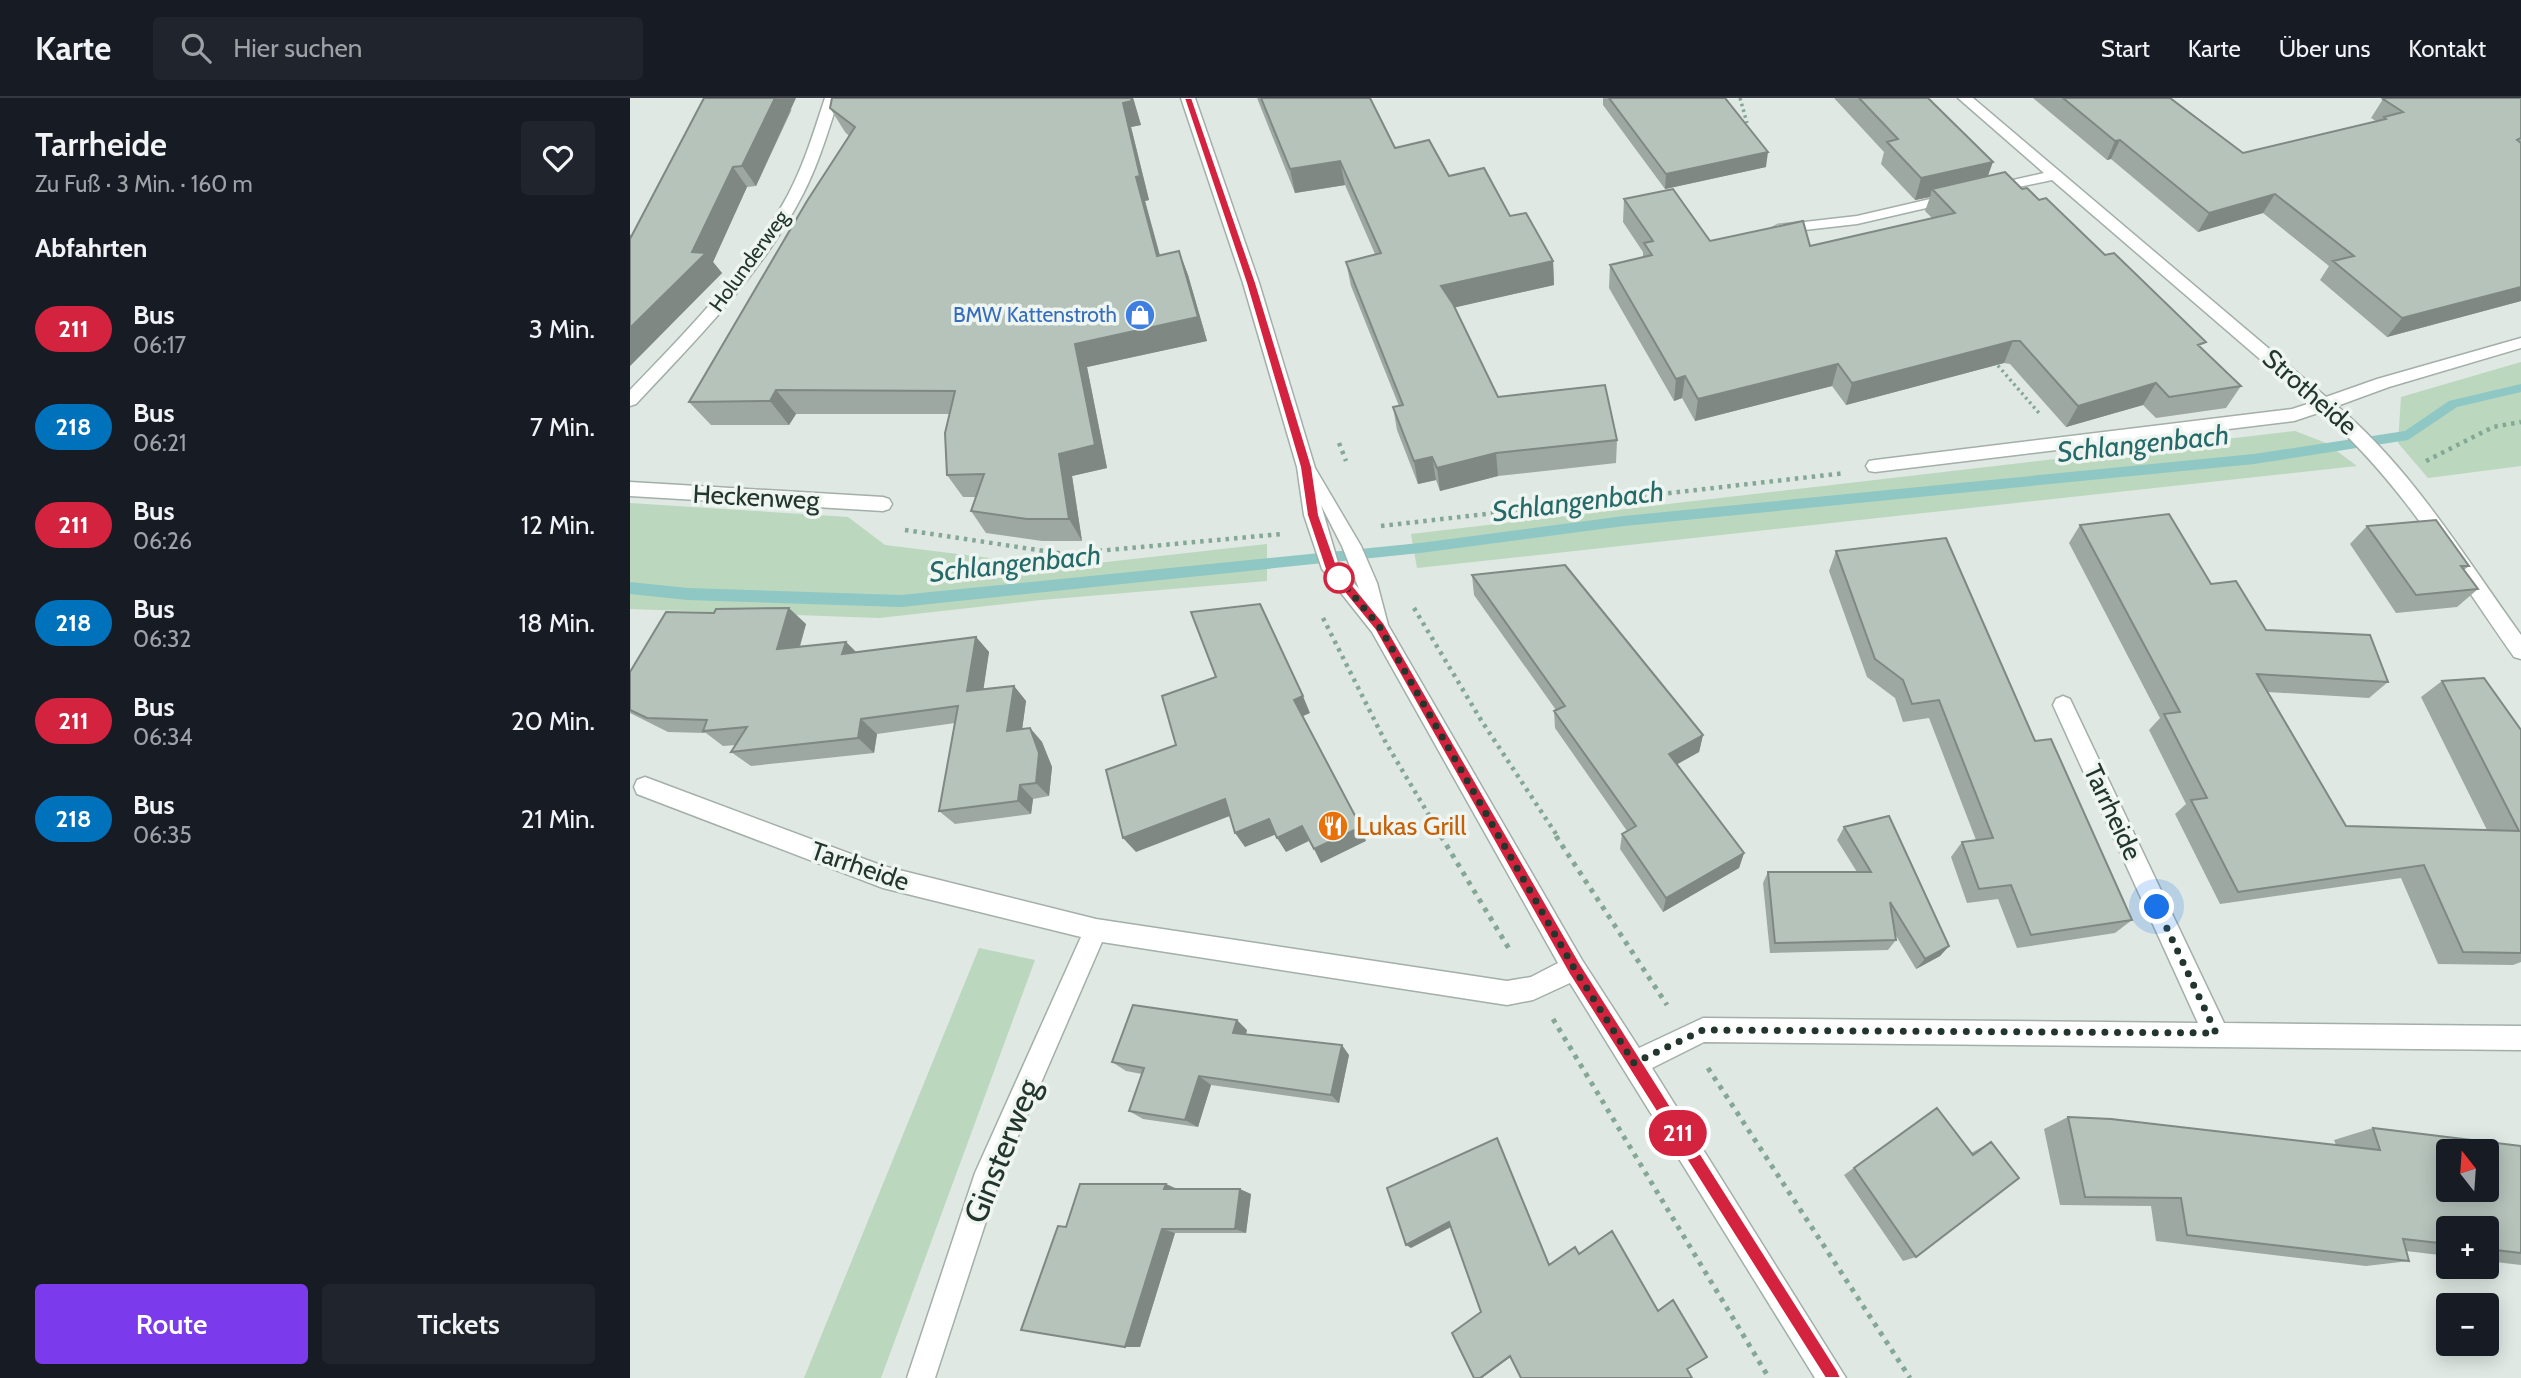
<!DOCTYPE html>
<html lang="de">
<head>
<meta charset="utf-8">
<style>
  body { margin:0; font-family:Cabin,sans-serif; background:#20242c; color:#f1f3f6; height:100vh; display:flex; flex-direction:column; font-size:26px; white-space:nowrap }
  * { box-sizing:border-box; margin:0 }
  p { font-size:23px; color:#9ea1a6 }
  .icon { flex:none; width:38px; height:38px; fill:none; stroke:currentColor; stroke-width:2; stroke-linecap:round; stroke-linejoin:round }
  .map { position:relative; flex:1; overflow:hidden }
  .drawer { display:flex; flex-direction:column; background:#171b24; width:630px }
  .drawer>* { flex:none }
  .badge { padding:0 14px; border-radius:23px; font-size:24px; line-height:46px }
  .needle { width:46px; rotate:343deg }
  .buttons { position:absolute; left:1806px; top:1041px; display:grid; gap:14px }
  .buttons a { display:grid; place-items:center; width:63px; height:63px; border-radius:7px; background:#171b24; box-shadow:0 4px 18px #0003; font-size:35px }
  .you { position:absolute; width:35px; height:35px; margin:-18px; border:5px solid #fff; border-radius:50%; background:#1a73e8; box-shadow:0 0 0 10px #1a73e833 }
  .map>.badge { position:absolute; translate:-50% -50%; box-shadow:0 0 0 4px #fff }
  h2 { padding:0 35px; font-size:26px; line-height:63px }
  .round { display:grid; place-items:center; flex:none; width:74px; height:74px; border-radius:7px; background:#20242c }
  .head { display:flex; align-items:center; justify-content:space-between; height:119px; padding:0 35px }
  h1 { font-size:33px; font-weight:600; line-height:52px }
  .action { display:flex; gap:14px; margin-top:auto; padding:14px 35px }
  .action a { flex:1; height:80px; border-radius:7px; background:#7c3aed; color:#fff; font-size:28px; font-weight:600; line-height:80px; text-align:center }
  .action a+a { background:#20242c; color:#f1f3f6 }
  ul { padding:0; list-style:none }
  li { display:flex; align-items:center; gap:21px; height:98px; padding:0 35px }
  li div { flex:1 }
  li b { display:block; font-size:26px }
  li em { font-style:normal }
  li .badge { min-width:77px; font-weight:700; text-align:center }
  header { display:flex; align-items:center; gap:42px; box-sizing:border-box; height:98px; padding:0 35px; background:#171b24; border-bottom:2px solid #363941 }
  header strong { font-size:33px }
  nav { display:flex; gap:38px; margin-inline-start:auto; font-size:24px }
  .search { width:490px; height:63px; background:#20242c; display:flex; align-items:center; gap:18px; box-sizing:border-box; padding:0 24px; border-radius:7px; color:#9ea1a6; font-size:26px }
  main { display:flex; flex:1; min-height:0 }
  .map>svg:first-child { display:block }
</style>
</head>
<body>
<header>
<strong>Karte</strong>
<div class="search"><svg class="icon" aria-label="search" viewBox="0 0 24 24"><circle cx="10" cy="10" r="6"/><path d="M15 15l6 6"/></svg>Hier suchen</div>
<nav><a>Start</a><a>Karte</a><a>Über uns</a><a>Kontakt</a></nav>
</header>
<main>
<section class="drawer">
<div class="head"><div><h1>Tarrheide</h1><p>Zu Fuß · 3 Min. · 160 m</p></div><a class="round"><svg class="icon" aria-label="heart" viewBox="0 0 24 24"><path d="M12 20l-8-8c-3-5 5-10 8-4 3-6 11-1 8 4z"/></svg></a></div>
<h2>Abfahrten</h2>
<ul>
<li><span class="badge" style="background:#d4233e;color:#fff">211</span><div><b>Bus</b><p>06:17</p></div><em>3 Min.</em></li>
<li><span class="badge" style="background:#0072bc;color:#fff">218</span><div><b>Bus</b><p>06:21</p></div><em>7 Min.</em></li>
<li><span class="badge" style="background:#d4233e;color:#fff">211</span><div><b>Bus</b><p>06:26</p></div><em>12 Min.</em></li>
<li><span class="badge" style="background:#0072bc;color:#fff">218</span><div><b>Bus</b><p>06:32</p></div><em>18 Min.</em></li>
<li><span class="badge" style="background:#d4233e;color:#fff">211</span><div><b>Bus</b><p>06:34</p></div><em>20 Min.</em></li>
<li><span class="badge" style="background:#0072bc;color:#fff">218</span><div><b>Bus</b><p>06:35</p></div><em>21 Min.</em></li>
</ul>
<div class="action"><a>Route</a><a>Tickets</a></div>
</section>
<div class="map">
<svg width="1891" height="1280" viewBox="0 0 1891 1280">
  <rect width="100%" height="100%" fill="#dfe8e3"/>
  <path fill="#bbd7bd" d="M 1891,264 L 1891,368 L 1798,380 L 1768,345 L 1771,299 Z
    M 1665,333 L 1696,345 L 1727,368 L 787,470 L 781,436 Z
    M 0,405 L 218,419 L 255,447 L 432,469 L 637,446 L 637,483 L 411,502 L 249,520 L 0,511 Z
    M 349,850 L 405,862 L 251,1280 L 174,1280 Z"/>
  <g fill="none" stroke-linecap="round" stroke-linejoin="round">
    <path fill="#8ec7c4" fill-rule="evenodd" d="M 1891,286 L 1891,294 L 1827,309 L 1778,342 L 1624,366 L 994,428 L 790,455 L 271,509 L 58,502 L 0,496 L 0,484 L 58,490 L 271,497 L 790,445 L 994,418 L 1624,356 L 1775,333 L 1819,303 Z"/>
    <g stroke="#a3afa9" stroke-width="3">
      <path id="minor" d="M 195,0 L 209,0 C 198,33 189,65 173,96 C 132,176 67,241 6,306 L 0,308 L 0,292 C 58,232 119,170 159,95 C 175,64 184,33 195,0 Z
        M 551,0 L 565,0 L 629,185 L 685,370 L 731,448 L 747,485 L 758,527 L 952,862 L 1009,950 L 1073,920 L 1568,925 L 1423,607 L 1426,601 L 1433,598 L 1440,601 L 1594,925 L 1891,928 L 1891,952 L 1074,944 L 1022,970 L 1216,1280 L 1185,1280 L 940,885 L 903,902 L 877,907 L 472,844 L 371,1077 L 305,1280 L 277,1280 L 345,1075 L 451,839 L 253,790 L 7,696 L 4,689 L 7,682 L 15,679 L 253,768 L 466,821 L 877,883 L 901,879 L 928,865 L 742,534 L 692,471 L 674,417 L 667,369 L 613,185 ZM 691,407 L 712,448 L 729,491 L 709,468 Z
        M 1328,0 L 1343,0 L 1696,299 L 1747,281 L 1891,240 L 1891,250 L 1759,289 L 1707,308 C 1782,371 1834,458 1891,537 L 1891,561 L 1884,559 C 1824,474 1770,382 1691,314 L 1664,323 L 1245,374 L 1239,373 L 1236,368 L 1239,363 L 1245,362 L 1662,311 L 1681,305 L 1422,82 L 1361,95 L 1356,94 L 1356,88 L 1414,75 Z
        M 1326,95 L 1333,99 L 1331,102 L 1227,126 L 1148,135 L 1141,131 L 1148,127 L 1227,118 Z
        M 0,384 L 253,399 L 259,401 L 262,406 L 259,411 L 253,413 L 0,398 Z"/>
    </g>
    <path stroke="#84a895" stroke-width="3.5" stroke-dasharray="2.5 3.5" stroke-linecap="butt" d="M 1110,0 L 1117,25
      M 1364,263 L 1409,315"/>
    <path stroke="#84a895" stroke-width="4.5" stroke-dasharray="3.5 5" stroke-linecap="butt" d="M 709,345 L 716,363
      M 1796,363 L 1863,329 L 1891,324
      M 751,428 L 1215,375
      M 275,432 L 435,456 L 652,436
      M 784,510 L 851,622 L 928,739
      M 693,520 L 756,645 L 812,739"/>
    <path stroke="#84a895" stroke-width="5" stroke-dasharray="4.5 6" stroke-linecap="butt" d="M 811,738 L 881,854
      M 926,738 L 1037,907
      M 923,921 L 1139,1280
      M 1078,970 L 1280,1280"/>
    <use href="#minor" fill="#fff" fill-rule="evenodd"/>
  </g>
  <path fill="#9ca8a1" d="M 202,0 L 503,0 L 511,27 L 501,29 L 519,102 L 515,103 L 530,157 L 549,153 L 558,177 L 577,243 L 457,269 L 477,370 L 442,378 L 452,443 L 412,443 L 356,435 L 341,413 L 346,399 L 333,399 L 317,377 L 319,316 L 166,316 L 159,327 L 81,327 L 59,304 L 219,38 L 215,34 L 200,10 Z
    M 627,0 L 740,0 L 765,50 L 819,78 L 880,118 L 923,163 L 924,187 L 825,209 L 868,299 L 987,342 L 986,365 L 868,378 L 810,393 L 806,382 L 788,386 L 767,332 L 763,309 L 769,308 L 721,188 L 716,164 L 745,156 L 715,87 L 665,95 Z
    M 973,0 L 1095,0 L 1136,69 L 1035,91 L 973,7 Z
    M 1204,0 L 1298,0 L 1358,78 L 1392,91 L 1409,102 L 1572,251 L 1611,288 L 1596,310 L 1526,320 L 1513,307 L 1436,329 L 1380,266 L 1374,265 L 1216,307 L 1202,288 L 1065,323 L 1052,300 L 1044,303 L 979,190 L 980,167 L 1013,160 L 1013,154 L 993,124 L 994,101 L 1080,143 L 1180,148 L 1302,120 L 1295,113 L 1300,99 L 1285,102 L 1251,66 L 1254,54 Z
    M 1403,0 L 1541,0 L 1613,55 L 1746,23 L 1741,20 L 1753,1 L 1751,0 L 1891,0 L 1891,203 L 1757,239 L 1690,182 L 1699,168 L 1633,115 L 1568,134 L 1481,61 L 1477,62 Z
    M 162,11 L 126,88 L 117,89 L 83,164 L 92,175 L 0,268 L 0,138 Z
    M 1450,427 L 1581,486 L 1636,532 L 1758,584 L 1739,600 L 1638,594 L 1716,728 L 1857,732 L 1791,599 L 1812,583 L 1891,632 L 1891,864 L 1883,867 L 1808,866 L 1771,780 L 1590,806 L 1545,716 L 1556,706 L 1519,632 L 1530,620 L 1439,445 Z
    M 1737,428 L 1839,468 L 1834,472 L 1848,491 L 1827,509 L 1766,515 L 1720,446 Z
    M 1206,453 L 1405,643 L 1502,822 L 1485,835 L 1387,850 L 1368,801 L 1337,805 L 1321,759 L 1332,744 L 1346,742 L 1299,620 L 1273,624 L 1265,600 L 1237,579 L 1199,473 Z
    M 842,477 L 1073,637 L 1069,654 L 1047,666 L 1114,755 L 1109,770 L 1033,814 L 990,751 L 992,736 L 997,733 L 925,630 L 924,613 L 926,612 L 844,497 Z
    M 84,515 L 176,526 L 170,549 L 216,544 L 226,554 L 346,539 L 359,554 L 353,591 L 384,588 L 396,603 L 392,631 L 400,630 L 412,644 L 422,669 L 419,698 L 403,701 L 401,716 L 325,726 L 309,713 L 325,625 L 247,636 L 244,655 L 121,668 L 101,654 L 106,647 L 93,648 L 76,635 L 38,634 L 0,615 L 0,574 Z
    M 1214,729 L 1319,848 L 1310,858 L 1286,871 L 1265,836 L 1266,842 L 1258,852 L 1140,855 L 1133,785 L 1138,774 L 1227,774 L 1207,742 Z
    M 617,932 L 616,937 L 719,957 L 709,1005 L 581,987 L 568,1029 L 513,1021 L 499,1013 L 512,976 L 496,973 L 482,964 Z
    M 1307,1010 L 1341,1055 L 1361,1044 L 1286,1159 L 1273,1163 L 1214,1077 Z
    M 1438,1019 L 1706,1047 L 1704,1042 L 1743,1030 L 1891,1048 L 1891,1167 L 1857,1163 L 1857,1130 L 1818,1130 L 1818,1158 L 1776,1153 L 1779,1163 L 1736,1168 L 1526,1143 L 1521,1108 L 1430,1107 L 1414,1031 Z
    M 536,1086 L 548,1091 L 621,1096 L 616,1135 L 545,1135 L 510,1249 L 436,1129 Z"/>
  <path fill="#7f8883" d="M 145,0 L 166,0 L 126,88 L 112,68 Z
    M 501,0 L 503,0 L 504,3 L 511,27 L 501,29 L 519,102 L 515,103 L 536,181 L 527,158 L 506,79 L 493,5 Z
    M 1490,42 L 1481,61 L 1477,62 L 1485,43 Z
    M 1138,54 L 1136,69 L 1035,91 L 1036,76 Z
    M 710,63 L 715,87 L 665,95 L 660,71 Z
    M 1363,64 L 1355,86 L 1302,91 L 1300,99 L 1285,102 L 1291,80 Z
    M 103,69 L 117,89 L 83,164 L 92,175 L 0,268 L 0,230 L 62,154 Z
    M 1645,96 L 1633,115 L 1568,134 L 1579,115 Z
    M 549,153 L 558,177 L 577,243 L 457,269 L 477,370 L 442,378 L 452,443 L 439,421 L 429,356 L 445,246 Z
    M 923,163 L 924,187 L 814,212 L 811,188 Z
    M 1891,189 L 1891,203 L 1757,239 L 1772,220 Z
    M 1383,243 L 1374,265 L 1216,307 L 1222,285 Z
    M 1208,266 L 1202,288 L 1065,323 L 1068,301 Z
    M 1055,278 L 1052,300 L 1044,303 L 1046,281 Z
    M 1526,285 L 1513,307 L 1436,329 L 1448,308 Z
    M 146,292 L 166,316 L 159,327 L 140,303 Z
    M 866,355 L 868,378 L 810,393 L 807,370 Z
    M 802,359 L 806,382 L 788,386 L 784,363 Z
    M 159,510 L 176,526 L 164,567 L 147,551 Z
    M 346,539 L 359,554 L 351,608 L 337,593 Z
    M 216,544 L 232,560 L 212,556 Z
    M 384,588 L 396,603 L 390,647 L 377,633 Z
    M 673,598 L 680,615 L 671,619 L 664,602 Z
    M 231,621 L 247,636 L 244,655 L 228,640 Z
    M 400,630 L 412,644 L 422,669 L 419,698 L 406,685 Z
    M 1073,637 L 1069,654 L 1037,672 L 1039,656 Z
    M 390,687 L 403,701 L 401,716 L 388,703 Z
    M 595,701 L 605,716 L 506,754 L 493,740 Z
    M 639,721 L 647,736 L 615,749 L 605,735 Z
    M 672,728 L 679,743 L 656,754 L 647,740 Z
    M 731,729 L 736,743 L 691,765 L 684,751 Z
    M 1114,755 L 1109,770 L 1033,814 L 1036,800 Z
    M 1319,848 L 1310,858 L 1286,871 L 1295,861 Z
    M 607,922 L 617,932 L 613,945 L 603,935 Z
    M 712,947 L 719,957 L 709,1005 L 701,997 Z
    M 569,978 L 581,987 L 568,1029 L 555,1022 Z
    M 536,1086 L 548,1092 L 534,1091 Z
    M 610,1091 L 621,1096 L 616,1135 L 605,1131 Z
    M 819,1124 L 823,1128 L 781,1150 L 776,1147 Z
    M 532,1131 L 545,1135 L 510,1249 L 495,1249 Z
    M 880,1258 L 882,1258 L 852,1280 L 850,1280 Z"/>
  <path fill="#b5c3bb" stroke="#7f8883" stroke-width="2" fill-rule="evenodd" d="M 74,0 L 145,0 L 112,68 L 103,69 L 62,154 L 76,155 L 0,230 L 0,138 L 1,139 Z
    M 202,0 L 501,0 L 502,3 L 493,5 L 510,78 L 506,79 L 527,158 L 549,153 L 568,219 L 445,246 L 465,347 L 429,356 L 439,421 L 397,421 L 341,413 L 354,376 L 317,377 L 315,335 L 325,293 L 146,292 L 140,303 L 59,304 L 177,103 L 225,29 L 200,10 Z
    M 631,0 L 740,0 L 765,50 L 799,42 L 819,78 L 854,70 L 880,118 L 896,115 L 923,163 L 811,188 L 823,206 L 868,299 L 975,287 L 987,342 L 866,355 L 807,370 L 802,359 L 784,363 L 763,309 L 773,307 L 716,164 L 751,155 L 710,63 L 660,71 Z
    M 979,0 L 1095,0 L 1138,54 L 1036,76 Z
    M 1229,0 L 1298,0 L 1363,64 L 1291,80 L 1257,44 L 1268,41 Z
    M 1433,0 L 1540,0 L 1613,55 L 1756,21 L 1754,19 L 1773,14 L 1753,1 L 1756,0 L 1891,0 L 1891,40 L 1887,42 L 1891,45 L 1891,189 L 1772,220 L 1703,163 L 1724,158 L 1645,96 L 1579,115 L 1490,42 L 1485,43 Z
    M 1375,74 L 1392,91 L 1397,90 L 1409,102 L 1416,100 L 1475,157 L 1484,155 L 1576,244 L 1568,247 L 1611,288 L 1539,299 L 1526,285 L 1448,308 L 1390,243 L 1383,243 L 1222,285 L 1208,266 L 1068,301 L 1055,278 L 1046,281 L 980,167 L 1022,157 L 1014,145 L 1023,143 L 994,101 L 1043,91 L 1080,143 L 1173,123 L 1180,148 L 1325,115 L 1302,91 Z
    M 1539,416 L 1581,486 L 1606,483 L 1636,532 L 1740,537 L 1758,584 L 1627,576 L 1716,728 L 1889,733 L 1812,583 L 1854,580 L 1891,632 L 1891,855 L 1833,854 L 1794,767 L 1608,794 L 1561,702 L 1577,700 L 1534,616 L 1550,614 L 1450,427 Z
    M 1806,422 L 1839,468 L 1831,468 L 1848,491 L 1786,497 L 1737,428 Z
    M 1316,440 L 1405,643 L 1421,641 L 1502,822 L 1401,837 L 1381,787 L 1349,791 L 1332,744 L 1363,740 L 1309,602 L 1282,606 L 1273,582 L 1245,561 L 1206,453 Z
    M 935,467 L 1073,637 L 1039,656 L 1114,755 L 1036,800 L 992,736 L 1006,728 L 924,613 L 935,608 L 842,477 Z
    M 630,506 L 673,598 L 664,602 L 731,729 L 684,751 L 672,728 L 647,740 L 639,721 L 605,735 L 595,701 L 493,740 L 476,672 L 546,647 L 532,598 L 586,579 L 561,514 Z
    M 159,510 L 147,551 L 216,544 L 212,556 L 346,539 L 337,593 L 384,588 L 377,633 L 400,630 L 409,655 L 406,685 L 390,687 L 388,703 L 309,713 L 328,608 L 231,621 L 228,640 L 101,654 L 117,629 L 73,633 L 77,622 L 17,620 L 0,612 L 0,574 L 36,514 L 84,515 L 86,511 Z
    M 1259,718 L 1319,848 L 1295,861 L 1260,804 L 1266,842 L 1145,845 L 1138,774 L 1241,774 L 1214,729 Z
    M 503,907 L 607,922 L 603,935 L 712,947 L 701,997 L 569,978 L 555,1022 L 499,1013 L 514,970 L 482,964 Z
    M 1307,1010 L 1343,1057 L 1361,1044 L 1389,1080 L 1286,1159 L 1224,1070 Z
    M 1438,1019 L 1481,1021 L 1750,1052 L 1743,1030 L 1891,1048 L 1891,1155 L 1857,1151 L 1857,1130 L 1818,1130 L 1818,1146 L 1773,1141 L 1779,1163 L 1557,1137 L 1551,1100 L 1455,1099 ZM 1818,1054 L 1857,1054 L 1857,1092 L 1818,1092 Z
    M 867,1040 L 919,1167 L 945,1149 L 949,1156 L 982,1133 L 1028,1213 L 1043,1202 L 1077,1259 L 1057,1271 L 1062,1280 L 891,1280 L 880,1258 L 850,1280 L 844,1280 L 822,1235 L 851,1214 L 819,1124 L 776,1147 L 757,1090 Z
    M 450,1086 L 536,1086 L 534,1091 L 610,1091 L 605,1131 L 532,1131 L 495,1249 L 391,1232 L 428,1128 L 436,1129 Z"/>
  <path fill="#d4233e" stroke="#fff" stroke-width="2" d="M 554,0 L 562,0 L 626,185 L 682,369 L 689,417 L 707,468 L 754,525 L 950,865 L 1208,1273 L 1211,1280 L 1195,1280 L 939,876 L 745,532 L 695,471 L 677,417 L 670,369 L 616,185 Z"/>
  <g fill="none" stroke-linecap="round" stroke-linejoin="round">
    <path stroke="#23362d" stroke-width="7" stroke-dasharray="0 12.6" d="M 709,480 L 701,471 L 749,528 L 944,870 L 1004,965 L 1073,932 L 1586,935 L 1527,809"/>
  </g>
  <defs>
    <g id="shop-disc" transform="scale(1.575)"><circle r="9.5" fill="#3f7fe0" stroke="#eff6f1"/><path d="M-5-2.5h2.3a2.7 3.5 0 0 1 5.4 0H5L5.5 6h-11ZM-1.5-2.5h3a1.5 2.3 0 0 0-3 0Z" fill="#fff"/></g>
    <g id="restaurant-disc" transform="scale(1.575)"><circle r="9.5" fill="#e8710a" stroke="#eff6f1"/><path d="M-5-6h1v4h1v-4h1v4h1v-4h1v5L-1.5 .5V6h-2V.5L-5-1ZM5-6V6H3V1.5H1.5Q1.5-4 5-6Z" fill="#fff"/></g>
  </defs>
  <g fill-rule="evenodd">
    <use href="#shop-disc" x="510" y="217"/>
    <use href="#restaurant-disc" x="703" y="728"/>
  </g>
  <circle fill="#fff" stroke="#d4233e" stroke-width="3.5" cx="709" cy="480" r="14"/>
  <g text-anchor="middle" stroke-width="7" stroke-linejoin="round" paint-order="stroke">
    <g font-size="21" fill="#23362d" stroke="#eff6f1">
      <text transform="translate(119 163) rotate(-54)" y="7">Holunderweg</text>
    </g>
    <g font-size="21" fill="#366cbe" stroke="#eff6f1" text-anchor="end">
      <text x="487" y="224">BMW Kattenstroth</text>
    </g>
    <g font-size="26" fill="#23362d" stroke="#eff6f1">
      <text transform="translate(1680 294) rotate(41)" y="9">Strotheide</text>
      <text transform="translate(126 399) rotate(3)" y="9">Heckenweg</text>
      <text transform="translate(1483 714) rotate(65)" y="9">Tarrheide</text>
      <text transform="translate(230 768) rotate(19)" y="9">Tarrheide</text>
    </g>
    <g font-size="26" fill="#c56008" stroke="#eff6f1" text-anchor="start">
      <text x="726" y="737">Lukas Grill</text>
    </g>
    <g font-size="28" font-style="italic" fill="#256a68" stroke="#eff6f1">
      <text transform="translate(1513 345) rotate(-6)" y="10">Schlangenbach</text>
      <text transform="translate(948 403) rotate(-7)" y="10">Schlangenbach</text>
      <text transform="translate(385 465) rotate(-6)" y="10">Schlangenbach</text>
    </g>
    <g font-size="32" fill="#23362d" stroke="#eff6f1">
      <text transform="translate(372 1053) rotate(-68)" y="11">Ginsterweg</text>
    </g>
  </g>
</svg>
<div class="buttons">
<a><svg class="needle" viewBox="-14 -14 28 28"><path d="M0-13l5 13h-10z" fill="#e53935"/><path d="M0 13l5-13h-10z" fill="#9ea1a6"/></svg></a>
<a>+</a>
<a>−</a>
</div>
<div class="you" style="left:1527px;top:809px"></div>
<b class="badge" style="left:1048px;top:1035px;background:#d4233e;color:#fff">211</b>
</div>
</main>
</body>
</html>
